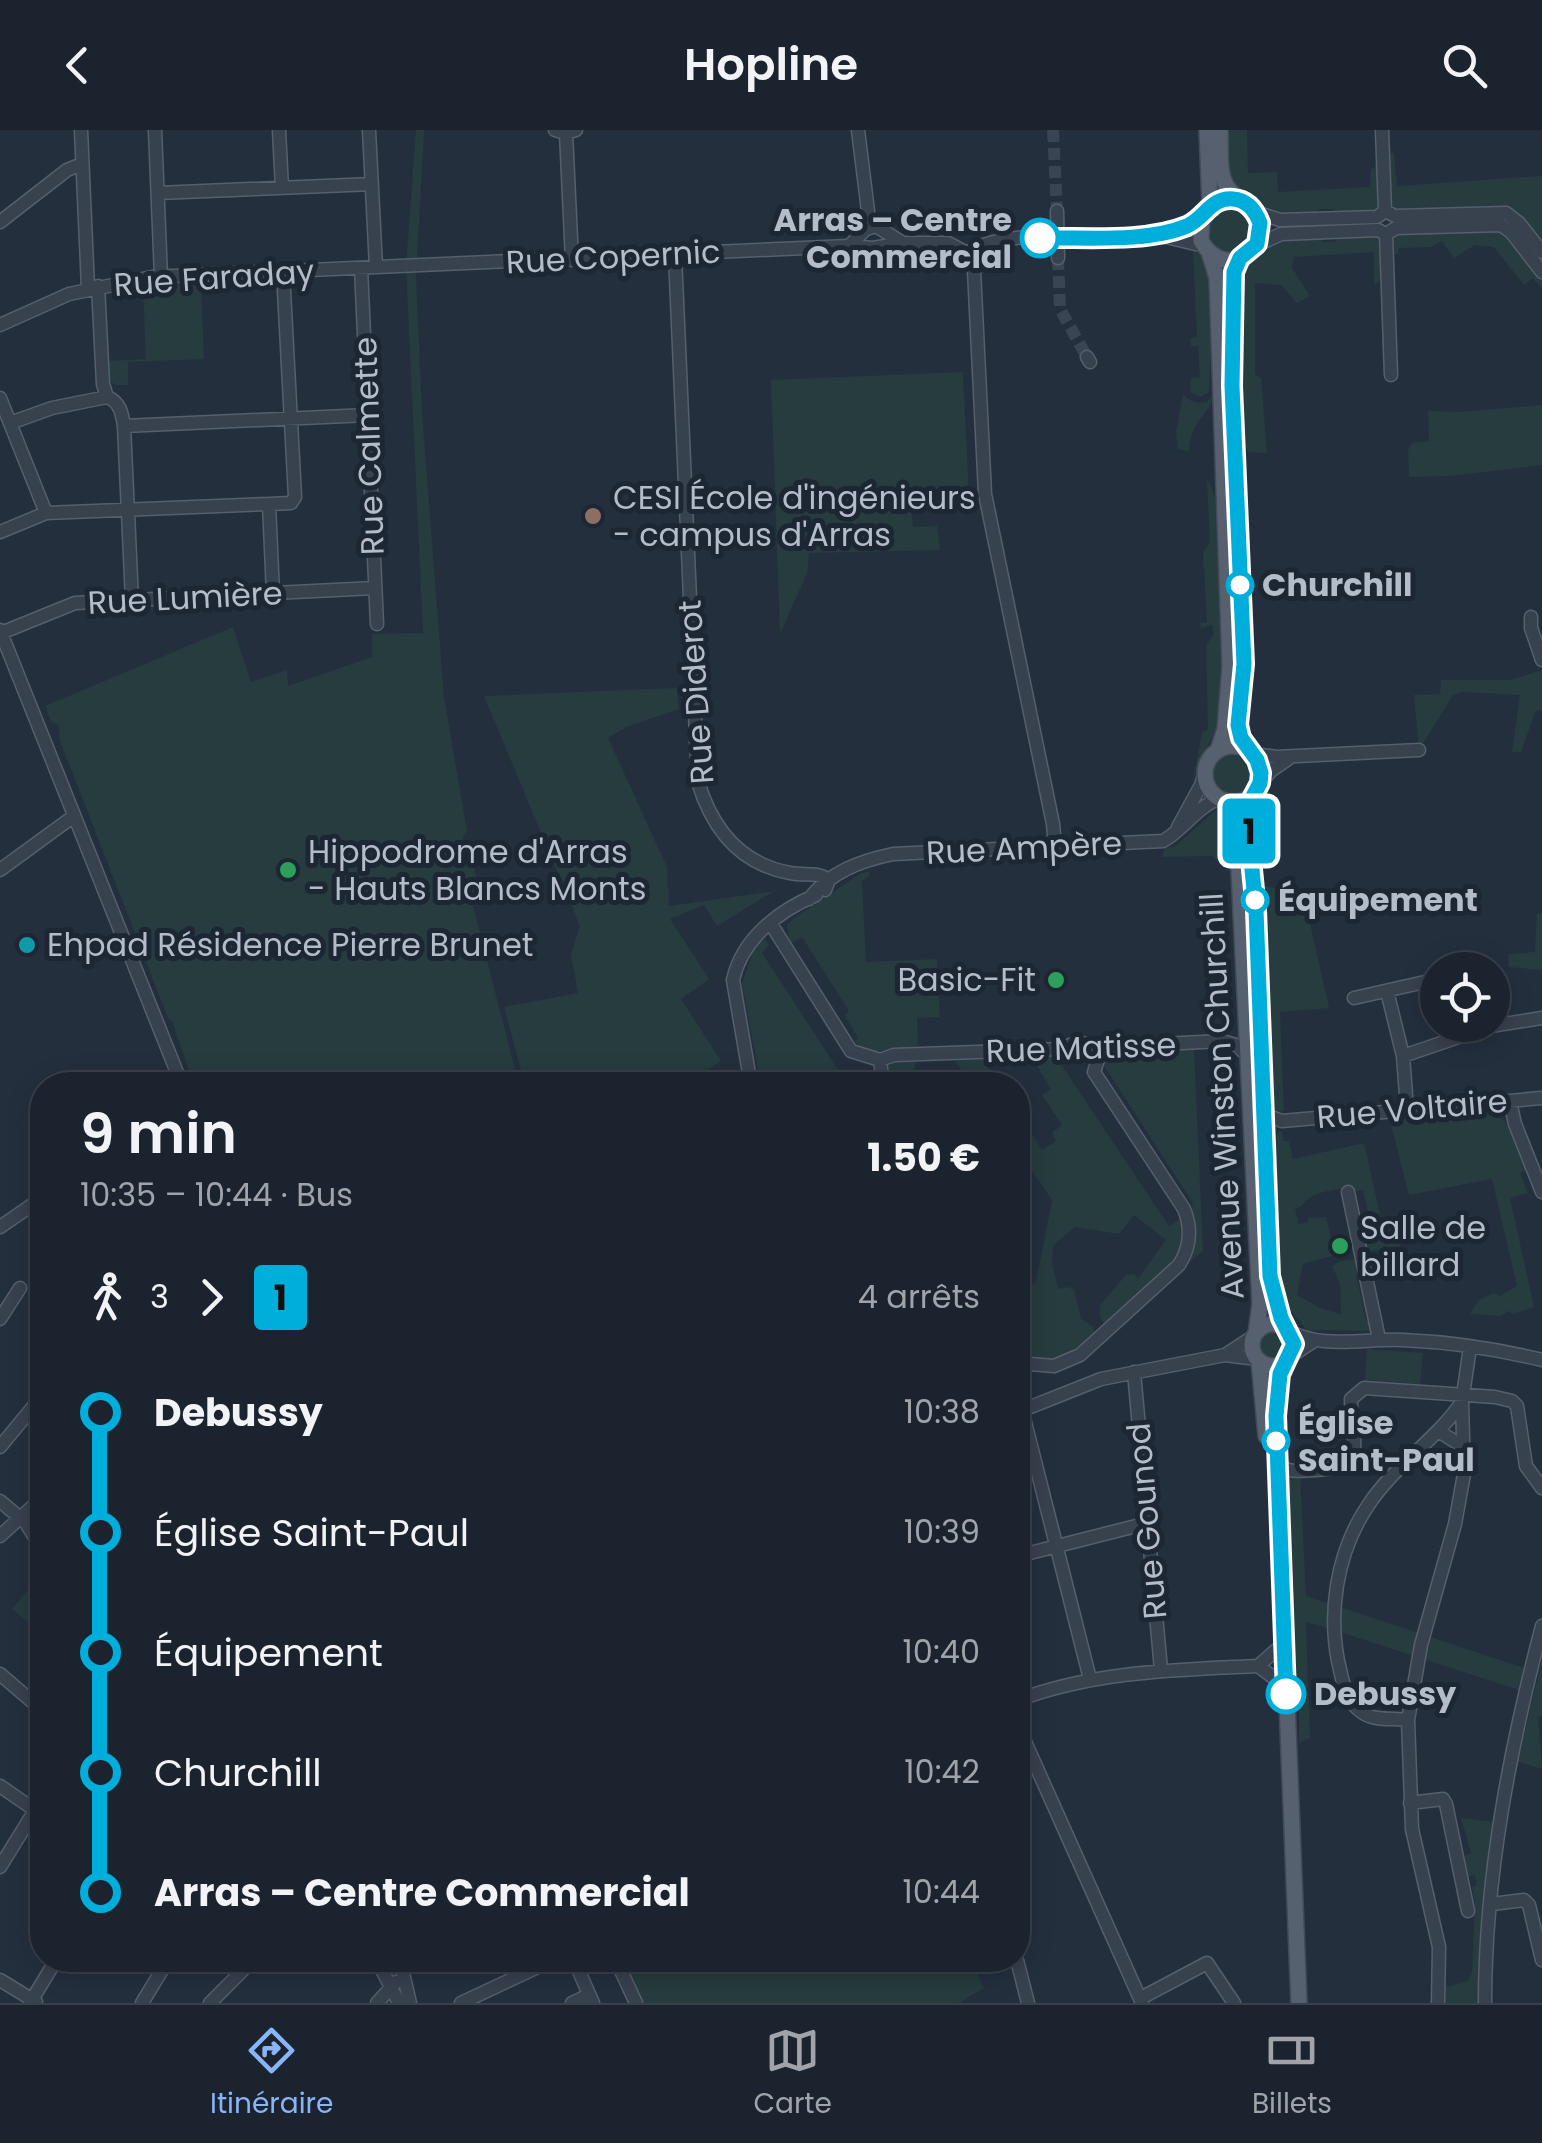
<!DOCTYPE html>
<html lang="fr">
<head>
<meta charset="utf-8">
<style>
  body { margin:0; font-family:Poppins,sans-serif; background:#282f3a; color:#f1f3f6; height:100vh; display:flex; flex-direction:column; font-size:38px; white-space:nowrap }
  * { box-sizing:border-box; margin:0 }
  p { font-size:32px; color:#a0a4aa }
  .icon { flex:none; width:55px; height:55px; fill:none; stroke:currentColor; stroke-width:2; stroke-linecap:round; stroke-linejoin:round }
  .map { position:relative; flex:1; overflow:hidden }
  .side { position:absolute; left:30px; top:942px; width:1000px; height:900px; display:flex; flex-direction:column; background:#1b232e; border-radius:40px; box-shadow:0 5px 25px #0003,0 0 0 2px #39404a }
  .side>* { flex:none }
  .badge { padding:0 20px; border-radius:8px; font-size:35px; line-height:65px }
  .controls { position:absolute; left:1420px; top:822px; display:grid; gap:20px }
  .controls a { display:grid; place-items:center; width:90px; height:90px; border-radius:50%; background:#1b232e; box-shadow:0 5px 25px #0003,0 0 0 2px #39404a; font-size:50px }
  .map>.badge { position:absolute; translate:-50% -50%; box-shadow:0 0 0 5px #fff }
  .legs { display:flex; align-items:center; gap:15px; height:110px; padding:0 50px; font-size:32px }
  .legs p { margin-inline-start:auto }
  .headline { display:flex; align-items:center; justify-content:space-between; height:170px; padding:0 50px }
  h1 { font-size:55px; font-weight:600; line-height:75px }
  ul { padding:0 50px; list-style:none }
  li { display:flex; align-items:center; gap:35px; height:120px; font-size:38px }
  li i { display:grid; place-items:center; width:15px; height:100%; margin:0 12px; background:currentColor }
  li i::after { content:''; width:25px; height:25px; margin:-12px; border:8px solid; border-radius:50%; background:#1b232e }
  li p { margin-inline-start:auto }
  li:first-child i { background:linear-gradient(#0000 50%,currentColor 0) }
  li:last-child i { background:linear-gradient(currentColor 50%,#0000 0) }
  header { display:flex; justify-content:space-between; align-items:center; height:130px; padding:0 50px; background:#1b232e; font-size:45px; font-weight:600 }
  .tabs { display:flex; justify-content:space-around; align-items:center; height:140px; border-top:2px solid #39404a; background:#1b232e; font-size:28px; color:#a0a4aa }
  .tabs a { display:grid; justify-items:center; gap:5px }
  .tabs .selected { color:#8ab4f8 }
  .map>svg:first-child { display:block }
</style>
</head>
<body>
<header><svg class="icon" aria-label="back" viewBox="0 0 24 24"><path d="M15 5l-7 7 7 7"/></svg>Hopline<svg class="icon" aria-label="search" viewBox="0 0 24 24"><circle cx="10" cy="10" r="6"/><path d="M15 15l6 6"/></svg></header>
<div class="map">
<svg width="1542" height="1873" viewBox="0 0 1542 1873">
  <rect width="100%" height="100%" fill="#242f3e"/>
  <path fill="#263c3f" d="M 416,0 L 424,0 L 416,146 L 422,282 L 444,567 L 467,701 L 463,707 L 465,719 L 471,723 L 482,774 L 473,776 L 519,955 L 194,955 L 172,891 L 168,888 L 60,611 L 59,595 L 52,593 L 45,576 L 233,497 L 251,552 L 287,540 L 288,556 L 372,527 L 372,504 L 423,503 L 406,136 Z
    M 1225,0 L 1247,0 L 1248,43 L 1277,42 L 1278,62 L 1370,57 L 1371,39 L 1375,38 L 1376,28 L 1379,29 L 1381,76 L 1371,83 L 1339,85 L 1333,79 L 1320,79 L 1312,85 L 1278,86 L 1263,79 L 1234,55 L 1227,41 Z
    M 1388,23 L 1394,23 L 1397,56 L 1542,46 L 1542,114 L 1516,84 L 1393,79 L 1389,75 Z
    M1206 99a24 24 0 1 1 48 0a24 24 0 1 1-48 0Z
    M 1485,98 L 1505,102 L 1542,148 L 1542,158 L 1533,148 L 1524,155 L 1494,117 L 1475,115 L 1454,128 L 1442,111 L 1431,117 L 1399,118 L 1398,124 L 1392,124 L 1393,109 L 1401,102 Z
    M 1372,104 L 1383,112 L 1384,146 L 1374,156 L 1374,122 L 1294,127 L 1292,138 L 1310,166 L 1297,173 L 1281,155 L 1255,153 L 1255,244 L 1261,248 L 1267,323 L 1249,322 L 1240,312 L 1235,184 L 1242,137 L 1259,125 L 1272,110 L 1321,106 L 1323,112 L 1335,112 L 1340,105 Z
    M 1193,121 L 1204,127 L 1213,159 L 1209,262 L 1200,267 L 1190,262 L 1191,248 L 1200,247 L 1198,216 L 1191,216 L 1190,208 L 1197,207 Z
    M 201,153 L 204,229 L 128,232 L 128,255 L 115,255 L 108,249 L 108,231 L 146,229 L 143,156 Z
    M 963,242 L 969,368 L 910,373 L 913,397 L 937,396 L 940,420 L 809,423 L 807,443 L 780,504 L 771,250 Z
    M 1183,263 C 1189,272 1196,274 1207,272 L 1213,264 C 1209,289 1191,287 1189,322 L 1178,319 L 1176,303 Z
    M 1542,275 L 1542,335 L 1450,346 L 1409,347 L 1408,318 L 1413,313 L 1429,311 L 1428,281 L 1458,282 Z
    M 1207,350 C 1224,368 1220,459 1219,487 L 1224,488 L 1226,532 L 1217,600 L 1199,630 L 1192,654 L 1202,602 L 1208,600 L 1206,515 L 1214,504 L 1212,494 L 1201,499 L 1200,493 L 1207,492 L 1203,422 L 1210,412 Z
    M 1542,540 L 1542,580 L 1535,582 L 1521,622 L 1512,622 L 1520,565 L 1463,562 L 1453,565 L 1419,620 L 1414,565 L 1440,564 L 1441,550 L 1511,550 Z
    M 677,558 L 679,579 L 626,597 L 608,608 L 667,737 L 669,776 L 774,761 L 717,796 L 704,775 L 670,789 L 709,849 L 681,869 L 721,931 L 696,947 L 700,955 L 525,955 L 504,877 L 578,863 L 571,824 L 580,796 L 484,566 Z
    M1211 645a23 23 0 1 1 46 0a23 23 0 1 1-46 0Z
    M 1217,679 L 1223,682 L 1229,692 L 1230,741 L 1212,726 L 1162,727 L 1165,718 L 1174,717 Z
    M 870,741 L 869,746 L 862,751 L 866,832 L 937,829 L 940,887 L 917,888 L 918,916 L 863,923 L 854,911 L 858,908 L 845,885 L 849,881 L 802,807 L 790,814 L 787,795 L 794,788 L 860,744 Z
    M 1264,756 L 1303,762 L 1329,878 L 1280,882 L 1284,981 L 1273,983 Z
    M 1537,784 L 1542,784 L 1542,840 L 1509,837 L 1508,824 L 1535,822 Z
    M 765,809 L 769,815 L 762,823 L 848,955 L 761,955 L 742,853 L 755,816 Z
    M 1194,919 L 1203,1121 L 1108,1200 L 1100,1187 L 1100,1175 L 1126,1145 L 1134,1144 L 1138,1149 L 1166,1110 L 1134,1085 L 1119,1104 L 1075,1097 L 1053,1115 L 1052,1133 L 1058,1159 L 1067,1157 L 1074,1160 L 1081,1189 L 1093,1197 L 1099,1211 L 1064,1234 L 1018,1233 L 1018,1164 L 1036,1152 L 1052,1070 L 1022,1026 L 1018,1026 L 1018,982 L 1042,1020 L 1056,1011 L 1052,1003 L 1062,995 L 1042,965 L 1051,959 L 1030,924 L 1063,924 L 1061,934 L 1169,1096 L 1187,1085 L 1193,1075 L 1191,1070 L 1103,934 L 1110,922 Z
    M 991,927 L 988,937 L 1000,955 L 963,955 L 960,950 L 966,947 L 954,929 Z
    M 916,930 L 914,939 L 923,955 L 887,955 L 887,937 L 894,932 Z
    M 1491,980 L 1505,991 L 1527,1040 L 1520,1043 L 1528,1063 L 1510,1068 L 1534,1177 L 1513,1184 L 1509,1181 L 1500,1186 L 1470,1184 L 1479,1170 L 1494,1163 L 1500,1166 L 1517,1156 L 1492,1049 L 1409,1065 L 1391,994 L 1394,988 Z
    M 1281,1000 L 1284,1011 L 1289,1011 L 1293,1029 L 1364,1013 L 1383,1098 L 1395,1096 L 1400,1116 L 1366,1122 L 1363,1104 L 1372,1101 L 1363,1060 L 1356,1061 L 1351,1057 C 1334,1061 1311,1060 1302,1076 L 1295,1079 L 1299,1094 L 1308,1092 L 1308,1088 L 1326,1087 L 1335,1125 L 1303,1134 L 1297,1165 L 1320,1178 L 1341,1184 L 1340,1154 L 1332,1136 L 1341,1131 L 1358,1129 L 1361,1142 L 1356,1144 L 1366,1191 L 1372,1192 L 1369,1201 L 1307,1200 L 1290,1180 L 1283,1164 L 1274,1076 L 1272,1010 Z
    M1257 1215a16 16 0 1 1 32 0a16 16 0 1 1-32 0Z
    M 1367,1219 L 1423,1223 L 1420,1254 L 1365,1250 Z
    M 1300,1345 L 1306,1466 L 1329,1474 L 1328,1498 L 1306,1492 L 1310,1608 L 1299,1613 L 1299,1557 L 1294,1557 L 1284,1357 L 1290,1349 Z
    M 42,1443 L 42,1505 L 12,1479 Z
    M 1340,1477 L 1524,1538 L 1519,1560 L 1340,1502 Z
    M 1542,1530 L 1542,1585 L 1538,1587 L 1542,1639 L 1510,1629 L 1515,1604 L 1524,1605 Z
    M 1461,1688 L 1494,1692 L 1478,1873 L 1445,1873 L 1446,1857 L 1468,1851 L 1472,1843 L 1475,1775 L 1472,1757 L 1477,1755 L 1475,1745 L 1468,1746 L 1464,1726 L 1471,1723 Z
    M 621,1830 L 970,1830 L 984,1858 L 959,1873 L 644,1873 Z"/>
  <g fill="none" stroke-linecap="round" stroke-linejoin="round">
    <path stroke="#3a4453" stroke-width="12" stroke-dasharray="12 6" stroke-linecap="butt" d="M 1053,0 L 1057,81
      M 1058,128 L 1060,179 L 1087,227"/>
    <g stroke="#565f6c" stroke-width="15">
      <path id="minor" d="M 81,0 L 88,158
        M 155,0 L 161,147
        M 279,0 L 282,58
        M 369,0 L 376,137
        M 555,0 L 566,3 L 576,0
        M 858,0 L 868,81 L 864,101
        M 1382,0 L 1385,81
        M 566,3 L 572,130
        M 158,63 L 372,54
        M 1057,81 L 1058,128
        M 1255,82 L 1280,90 L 1377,87 L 1385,81 L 1395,86 L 1506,83 L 1519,93 L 1542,122
        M 0,92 L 67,40 L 82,34
        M 1386,104 L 1391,245
        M 1158,105 L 1204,116
        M 1257,115 L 1281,104 L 1378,100 L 1386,104 L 1396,98 L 1501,95 L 1511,102 L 1542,142
        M 849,116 L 866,99 L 876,96 L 903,113 L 948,113 L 967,123
        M 967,123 L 974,140 L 985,364 L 1053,694 L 1055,716
        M 967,123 C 1029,84 1147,133 1203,85
        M 675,125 L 698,652 C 712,698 740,734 790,743 C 805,746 816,741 829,750 L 825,760
        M 361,138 L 377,494
        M 98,156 L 103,254 L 107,267 C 120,272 122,283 124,296 L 132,470
        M 0,195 L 69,164 L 152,147 L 849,116 L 873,118 L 903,113
        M 1087,227 L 1090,232
        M 0,268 L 46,383
        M 10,293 L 52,278 L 107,267
        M 124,296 L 368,285
        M 0,402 L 46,383 L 269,374
        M 273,463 L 269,374 L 291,373 L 295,367 L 283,142
        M 1531,487 L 1531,498 L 1542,530
        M 0,500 L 182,955
        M 1,503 L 75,473 L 375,458
        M 1253,624 L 1277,627 L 1419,620
        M 1260,653 L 1272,640 L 1288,629
        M 1178,697 L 1201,655 L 1205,641
        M 0,740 L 74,686
        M 809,769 C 830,742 860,731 893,724 L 1163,711 C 1183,700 1197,677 1218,669
        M 771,794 L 851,921 L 880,930 L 883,955
        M 1387,861 L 1403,926
        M 1354,868 L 1438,849
        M 880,930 L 894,925 L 1060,919 L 1078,912 L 1102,917 L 1222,911 L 1236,915 L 1246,924
        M 751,955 L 733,850 C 742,809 778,781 816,765
        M 1510,972 L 1515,994 L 1542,1062
        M 1407,978 L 1403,926 L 1491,896 L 1542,888
        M 1265,985 L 1282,991 L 1542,968
        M 1348,1062 L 1379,1209
        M 0,1097 L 42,1068
        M 0,1189 L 20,1158
        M 1288,1200 C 1320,1220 1367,1208 1403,1210 C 1449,1212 1497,1219 1542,1230
        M 1225,1225 L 1254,1206
        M 1291,1226 L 1314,1211
        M 1018,1233 L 1054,1236 L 1080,1225 L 1179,1135 C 1190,1118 1192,1099 1184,1079 L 1094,942 L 1102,917
        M 1134,1242 L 1161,1540
        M 1022,1280 L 1090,1549
        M 1018,1282 L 1101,1249 L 1225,1225 L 1257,1229
        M 1440,1302 L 1465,1318
        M 0,1317 L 42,1266
        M 1277,1334 C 1288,1344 1301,1340 1316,1340 C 1370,1336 1351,1312 1351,1269 L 1364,1258 L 1495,1267 L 1512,1271 L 1517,1276 L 1526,1336 L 1542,1358
        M 0,1371 L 26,1393 L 42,1419
        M 0,1406 L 42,1368
        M 1018,1426 L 1148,1393
        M 1258,1536 L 1276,1520
        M 1258,1536 L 1277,1550
        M 0,1544 L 42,1580
        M 1018,1570 C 1096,1541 1175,1540 1258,1536
        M 1408,1590 C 1393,1588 1375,1591 1363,1583 C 1349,1574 1344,1559 1341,1544 C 1326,1487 1336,1422 1369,1374 C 1395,1335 1436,1310 1462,1272
        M 1018,1596 L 1142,1873
        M 0,1656 L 42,1685
        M 1410,1673 L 1443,1669 L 1446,1674 L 1468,1781
        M 0,1737 L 42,1669
        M 1492,1774 L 1524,1770 L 1529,1775 L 1542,1830
        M 377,1830 L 399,1873
        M 400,1830 L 410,1873
        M 574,1830 L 593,1873
        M 616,1830 L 636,1873
        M 1017,1830 L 1028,1873
        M 0,1850 L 36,1872
        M 1141,1868 L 1207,1833 L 1234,1873
        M 30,1873 L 56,1830
        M 142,1873 L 168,1830
        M 210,1873 L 253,1830
        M 377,1873 L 396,1852
        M 461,1873 L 540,1836
        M 572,1873 L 589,1865
        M 1438,1873 L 1439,1817 L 1412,1699 L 1408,1590 L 1421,1515 L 1455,1394 L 1464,1344 L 1462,1272 L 1470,1217
        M 1485,1873 C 1485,1746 1510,1618 1542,1496"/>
    </g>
    <g stroke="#414a57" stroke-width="18">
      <path id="major" d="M 1207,0 L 1210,76
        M 1220,0 C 1221,17 1218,40 1226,55 C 1238,76 1279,89 1254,119 C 1247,127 1236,132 1225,130 C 1214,128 1207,121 1201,111 L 1202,87 L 1217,71 L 1242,71
        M 1209,122 L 1217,148 L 1230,537 L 1225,599 L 1218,620
        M 1240,129 L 1232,157 L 1231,227 L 1244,534 L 1238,595 L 1249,621
        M1205 644a28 28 0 1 1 56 0a28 28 0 1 1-56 0Z
        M 1254,664 L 1247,689 L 1256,781 L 1271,1146 L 1286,1199
        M 1223,671 L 1233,683 L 1237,700 L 1260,1174 L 1256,1203
        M1252 1215a21 21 0 1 1 42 0a21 21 0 1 1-42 0Z
        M 1259,1231 L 1266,1306
        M 1286,1232 L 1280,1248 L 1276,1298 L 1299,1873"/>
    </g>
    <use href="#minor" stroke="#38414e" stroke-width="12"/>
    <use href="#major" stroke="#56606e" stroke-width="15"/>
  </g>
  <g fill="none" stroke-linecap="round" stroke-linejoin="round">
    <g stroke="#fff" stroke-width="22">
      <path id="line-1" d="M 1040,108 C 1084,107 1146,113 1187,96 C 1205,88 1211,67 1233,69 C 1247,70 1255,80 1260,93 L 1257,114 L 1240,128 L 1234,142 L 1232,256 L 1244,534 L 1238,595 L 1241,608 L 1257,630 L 1261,643 L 1260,653 L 1249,674 L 1247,689 L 1256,780 L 1270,1146 L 1281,1188 L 1294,1214 L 1280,1244 L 1276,1286 L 1286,1564"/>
    </g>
    <use href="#line-1" stroke="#00aedc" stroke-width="15"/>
  </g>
  <g fill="#fff" stroke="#00aedc" stroke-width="5">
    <circle cx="1040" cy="108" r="18"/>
    <circle cx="1240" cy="455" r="12"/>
    <circle cx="1255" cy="770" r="12"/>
    <circle cx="1276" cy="1311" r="12"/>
    <circle cx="1286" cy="1564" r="18"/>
  </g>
  <circle fill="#8d6e63" stroke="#1d2633" stroke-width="4" cx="593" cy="386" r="10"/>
  <g fill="#2e9e5b" stroke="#1d2633" stroke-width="4">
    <circle cx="288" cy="740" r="10"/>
    <circle cx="1056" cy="850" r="10"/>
    <circle cx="1340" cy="1116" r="10"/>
  </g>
  <circle fill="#0f9aa8" stroke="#1d2633" stroke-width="4" cx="27" cy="815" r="10"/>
  <g text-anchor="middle" stroke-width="10" stroke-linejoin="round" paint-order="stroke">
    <g font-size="32" font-weight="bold" fill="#b4bcc9" stroke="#1d2633" text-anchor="start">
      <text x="1012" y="101" text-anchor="end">Arras – Centre<tspan x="1012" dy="37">Commercial</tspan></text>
      <text x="1262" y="466">Churchill</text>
      <text x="1278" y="781">Équipement</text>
      <text x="1298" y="1304">Église<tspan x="1298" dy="37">Saint-Paul</tspan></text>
      <text x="1314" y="1575">Debussy</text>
    </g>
    <g font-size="32" fill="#b4bcc9" stroke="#1d2633">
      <text transform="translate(613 127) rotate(-3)" y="11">Rue Copernic</text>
      <text transform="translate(214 148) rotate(-4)" y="11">Rue Faraday</text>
      <text transform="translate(369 316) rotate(-92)" y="11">Rue Calmette</text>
      <text transform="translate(185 468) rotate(-3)" y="11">Rue Lumière</text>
      <text transform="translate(696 562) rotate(-94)" y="11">Rue Diderot</text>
      <text transform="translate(1024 718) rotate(-3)" y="11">Rue Ampère</text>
      <text transform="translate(1081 918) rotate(-2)" y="11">Rue Matisse</text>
      <text transform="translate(1222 966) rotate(-93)" y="11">Avenue Winston Churchill</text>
      <text transform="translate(1412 979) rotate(-5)" y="11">Rue Voltaire</text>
      <text transform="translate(1147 1391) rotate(-95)" y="11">Rue Gounod</text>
    </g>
    <g font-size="32" fill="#b4bcc9" stroke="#1d2633" text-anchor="start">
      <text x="613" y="379">CESI École d'ingénieurs<tspan x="613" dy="37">- campus d'Arras</tspan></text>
      <text x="308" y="733">Hippodrome d'Arras<tspan x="308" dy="37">- Hauts Blancs Monts</tspan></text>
      <text x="47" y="826">Ehpad Résidence Pierre Brunet</text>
      <text x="1036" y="861" text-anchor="end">Basic-Fit</text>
      <text x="1360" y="1109">Salle de<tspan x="1360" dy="37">billard</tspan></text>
    </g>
  </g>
</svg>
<div class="controls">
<a><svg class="icon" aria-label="locate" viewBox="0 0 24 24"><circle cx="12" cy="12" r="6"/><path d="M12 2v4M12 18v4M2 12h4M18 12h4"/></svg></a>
</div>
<b class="badge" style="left:1249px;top:701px;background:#00aedc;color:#111">1</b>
<section class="side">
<div class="headline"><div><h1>9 min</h1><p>10:35 – 10:44 · Bus</p></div><b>1.50 €</b></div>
<div class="legs"><svg class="icon" aria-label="walk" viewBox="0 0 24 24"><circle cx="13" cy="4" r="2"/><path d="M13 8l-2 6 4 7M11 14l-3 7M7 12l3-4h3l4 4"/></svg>3<svg class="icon" aria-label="forward" viewBox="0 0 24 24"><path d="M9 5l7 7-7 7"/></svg><b class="badge" style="background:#00aedc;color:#111">1</b><p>4 arrêts</p></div>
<ul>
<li><i style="color:#00aedc"></i><b>Debussy</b><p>10:38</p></li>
<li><i style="color:#00aedc"></i><span>Église Saint-Paul</span><p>10:39</p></li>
<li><i style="color:#00aedc"></i><span>Équipement</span><p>10:40</p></li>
<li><i style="color:#00aedc"></i><span>Churchill</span><p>10:42</p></li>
<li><i style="color:#00aedc"></i><b>Arras – Centre Commercial</b><p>10:44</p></li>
</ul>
</section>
</div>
<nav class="tabs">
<a class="selected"><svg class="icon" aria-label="directions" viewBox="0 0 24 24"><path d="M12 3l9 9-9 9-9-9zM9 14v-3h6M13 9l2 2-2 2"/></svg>Itinéraire</a>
<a><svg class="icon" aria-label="map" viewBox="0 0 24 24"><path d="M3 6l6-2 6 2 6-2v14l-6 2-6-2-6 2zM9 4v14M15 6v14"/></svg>Carte</a>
<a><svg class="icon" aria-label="tickets" viewBox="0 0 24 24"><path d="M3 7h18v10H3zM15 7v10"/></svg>Billets</a>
</nav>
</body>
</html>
